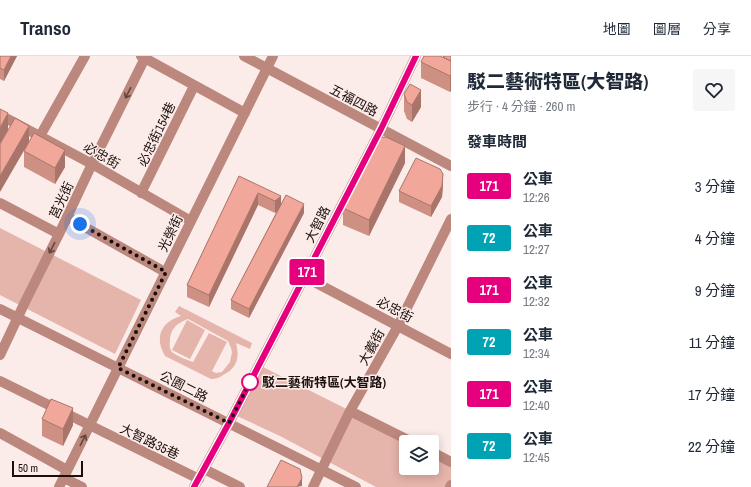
<!DOCTYPE html>
<html lang="zh-TW">
<head>
<meta charset="utf-8">
<style>
  body { margin:0; font-family:"Archivo Narrow","Noto Sans TC",sans-serif; background:#f6f6f7; color:#1f2937; height:100vh; display:flex; flex-direction:column; font-size:15px; white-space:nowrap }
  * { box-sizing:border-box; margin:0 }
  p { font-size:13px; color:#747a83 }
  .icon { flex:none; width:22px; height:22px; fill:none; stroke:currentColor; stroke-width:2; stroke-linecap:round; stroke-linejoin:round }
  .map { position:relative; flex:1; overflow:hidden }
  .panel { display:flex; flex-direction:column; background:#fff; width:300px }
  .panel>* { flex:none }
  .badge { padding:0 8px; border-radius:3px; font-size:14px; line-height:26px }
  .controls { position:absolute; left:399px; top:379px; display:grid; gap:8px }
  .controls a { display:grid; place-items:center; width:40px; height:40px; border-radius:4px; background:#fff; box-shadow:0 2px 10px #0003; font-size:20px }
  .scale { position:absolute; left:12px; bottom:10px; width:71px; box-sizing:border-box; padding-left:4px; border:2px solid #1b0f0c; border-top:0; font-size:11px; line-height:14px; white-space:nowrap; color:#1b0f0c; -webkit-text-stroke:3px #fbece9; paint-order:stroke }
  .you { position:absolute; width:20px; height:20px; margin:-10px; border:3px solid #fff; border-radius:50%; background:#1a73e8; box-shadow:0 0 0 6px #1a73e833 }
  .map>.badge { position:absolute; translate:-50% -50%; box-shadow:0 0 0 2px #fff }
  h2 { padding:0 16px; font-size:15px; line-height:36px }
  .round { display:grid; place-items:center; flex:none; width:42px; height:42px; border-radius:4px; background:#f6f6f7 }
  .head { display:flex; align-items:center; justify-content:space-between; height:68px; padding:0 16px }
  h1 { font-size:19px; font-weight:800; line-height:30px }
  ul { padding:0; list-style:none }
  li { display:flex; align-items:center; gap:12px; height:52px; padding:0 16px }
  li div { flex:1 }
  li b { display:block; font-size:15px }
  li em { font-style:normal }
  li .badge { min-width:44px; font-weight:700; text-align:center }
  header { display:flex; align-items:center; gap:24px; box-sizing:border-box; height:56px; padding:0 20px; background:#fff; border-bottom:1px solid #e0e1e3 }
  header strong { font-size:19px }
  nav { display:flex; gap:22px; margin-inline-start:auto; font-size:14px }
  main { display:flex; flex:1; min-height:0 }
  .map>svg:first-child { display:block }
</style>
</head>
<body>
<header>
<strong>Transo</strong>
<nav><a>地圖</a><a>圖層</a><a>分享</a></nav>
</header>
<main>
<div class="map">
<svg width="451" height="431" viewBox="0 0 451 431">
  <rect width="100%" height="100%" fill="#fbece9"/>
  <path fill="#e5b4aa" fill-rule="evenodd" d="M 0,172 L 141,244 L 115,298 L 0,239 Z
    M 179,250 L 252,287 L 250,293 L 236,287 C 240,302 237,312 223,319 C 219,322 215,323 211,323 L 165,300 C 154,281 161,266 181,260 L 175,256 ZM 188,263 L 228,285 L 231,292 L 232,296 L 230,306 L 222,316 L 216,317 L 212,315 L 227,286 L 209,277 L 193,306 C 187,304 179,301 173,297 C 170,294 169,290 170,285 C 170,273 177,267 188,263 Z
    M 187,264 L 205,274 L 190,303 L 172,294 Z
    M 263,311 L 412,386 L 406,386 L 406,412 L 432,412 L 432,396 L 451,406 L 451,431 L 376,431 L 280,380 L 237,360 Z"/>
  <g fill="none" stroke-linecap="round" stroke-linejoin="round">
    <path stroke="#bc877d" stroke-width="10" d="M 141,0 L 245,57
      M 244,0 L 451,110
      M 0,59 L 92,108 L 191,165
      M 40,80 L 85,0
      M 141,137 L 194,30
      M 0,147 L 59,178
      M 67,161 L 165,216
      M 305,221 L 451,298
      M 0,253 L 356,431
      M 0,299 L 25,246 L 59,178 L 92,108 L 146,0
      M 0,325 L 199,423
      M 350,355 L 412,386
      M 0,377 L 67,414
      M 432,396 L 451,406
      M 204,413 L 240,431
      M 64,422 L 82,431
      M 59,431 L 273,0
      M 194,431 L 229,367 L 381,73 L 416,0
      M 313,431 L 350,355 L 398,270 L 451,163
      M 450,431 L 451,429"/>
  </g>
  <path fill="#cf9084" d="M 0,0 L 17,0 L 4,25 L 0,23 Z
    M 451,0 L 450,36 L 421,22 L 421,6 Z
    M 404,38 L 421,51 L 412,66 L 407,63 L 404,55 Z
    M 24,95 L 65,111 L 55,128 L 24,111 Z
    M 405,107 L 369,180 L 343,169 L 343,152 Z
    M 239,120 L 281,148 L 304,157 L 249,262 L 231,253 L 231,244 L 277,155 L 275,157 L 258,149 L 209,251 L 187,241 L 187,229 Z
    M 443,129 L 442,141 L 431,161 L 399,146 L 399,135 Z
    M 42,363 L 73,369 L 63,390 L 42,380 Z"/>
  <path fill="#a9756b" d="M 11,0 L 17,0 L 4,25 L 4,14 Z
    M 451,18 L 451,35 L 450,36 L 450,20 Z
    M 421,34 L 421,51 L 412,66 L 412,49 Z
    M 8,57 L 8,74 L 0,88 L 0,72 Z
    M 29,70 L 29,86 L 0,136 L 0,120 Z
    M 405,90 L 405,107 L 369,180 L 369,164 Z
    M 65,94 L 65,111 L 55,128 L 55,112 Z
    M 443,118 L 443,129 L 442,141 L 431,161 L 431,150 Z
    M 258,137 L 258,149 L 209,251 L 209,239 Z
    M 281,140 L 281,152 L 275,157 L 275,145 Z
    M 304,148 L 304,157 L 249,262 L 249,253 Z
    M 73,352 L 73,369 L 63,390 L 63,373 Z
    M 302,422 L 302,430 L 297,431 Z"/>
  <path fill="#f1a799" stroke="#a9756b" d="M 0,0 L 11,0 L 4,14 L 0,12 Z
    M 424,0 L 440,0 L 451,5 L 451,18 L 450,20 L 421,6 Z
    M 444,0 L 451,0 L 451,5 L 443,1 Z
    M 410,28 L 421,34 L 412,49 L 407,46 L 404,38 Z
    M 0,53 L 8,57 L 0,72 Z
    M 15,62 L 29,70 L 0,120 L 0,88 Z
    M 34,77 L 65,94 L 55,112 L 24,95 Z
    M 386,81 L 405,90 L 369,164 L 343,152 L 377,82 Z
    M 416,102 L 440,113 L 443,118 L 442,130 L 431,150 L 399,135 Z
    M 239,120 L 281,140 L 275,145 L 258,137 L 209,239 L 187,229 Z
    M 286,139 L 304,148 L 249,253 L 231,244 Z
    M 51,343 L 73,352 L 63,373 L 42,363 Z
    M 281,404 L 300,413 L 302,422 L 297,431 L 267,431 Z"/>
  <defs><path id="oneway-shaft" d="M-6 0H5M1.5-3L5.5 0L1.5 3" fill="none" stroke-width="1.6" stroke-linecap="round" stroke-linejoin="round"/></defs>
  <g stroke="#63453f">
    <use href="#oneway-shaft" transform="translate(128 37) rotate(117)"/>
    <use href="#oneway-shaft" transform="translate(52 192) rotate(117)"/>
    <use href="#oneway-shaft" transform="translate(83 384) rotate(-63)"/>
  </g>
  <g fill="none" stroke-linecap="round" stroke-linejoin="round">
    <g stroke="#fff" stroke-width="9">
      <path id="line" d="M 194,431 L 229,367 L 381,73 L 416,0"/>
    </g>
    <use href="#line" stroke="#e6007e" stroke-width="6"/>
    <path stroke="#1b0f0c" stroke-width="4" stroke-dasharray="0 7.2" d="M 80,168 L 166,216 L 118,312 L 229,367 L 250,326"/>
  </g>
  <circle fill="#fff" stroke="#e6007e" stroke-width="2" cx="250" cy="326" r="8"/>
  <g text-anchor="middle" stroke-width="3" stroke-linejoin="round" paint-order="stroke">
    <g font-size="13" fill="#1b0f0c" stroke="#fbece9">
      <text transform="translate(354 44) rotate(28)" y="5">五福四路</text>
      <text transform="translate(156 78) rotate(-64)" y="5">必忠街154巷</text>
      <text transform="translate(102 99) rotate(30)" y="5">必忠街</text>
      <text transform="translate(61 144) rotate(-65)" y="5">莒光街</text>
      <text transform="translate(317 168) rotate(-63)" y="5">大智路</text>
      <text transform="translate(170 177) rotate(-64)" y="5">光榮街</text>
      <text transform="translate(395 253) rotate(28)" y="5">必忠街</text>
      <text transform="translate(371 291) rotate(-61)" y="5">大義街</text>
      <text transform="translate(184 330) rotate(27)" y="5">公園二路</text>
      <text transform="translate(150 385) rotate(26)" y="5">大智路35巷</text>
    </g>
    <g font-size="13" font-weight="bold" fill="#1b0f0c" stroke="#fbece9" text-anchor="start">
      <text x="262" y="331">駁二藝術特區(大智路)</text>
    </g>
  </g>
</svg>
<div class="controls">
<a><svg class="icon" aria-label="layers" viewBox="0 0 24 24"><path d="M12 4l9 5-9 5-9-5zM3 14l9 5 9-5"/></svg></a>
</div>
<div class="scale">50 m</div>
<div class="you" style="left:80px;top:168px"></div>
<b class="badge" style="left:307px;top:216px;background:#e6007e;color:#fff">171</b>
</div>
<section class="panel">
<div class="head"><div><h1>駁二藝術特區(大智路)</h1><p>步行 · 4 分鐘 · 260 m</p></div><a class="round"><svg class="icon" aria-label="heart" viewBox="0 0 24 24"><path d="M12 20l-8-8c-3-5 5-10 8-4 3-6 11-1 8 4z"/></svg></a></div>
<h2>發車時間</h2>
<ul>
<li><span class="badge" style="background:#e6007e;color:#fff">171</span><div><b>公車</b><p>12:26</p></div><em>3 分鐘</em></li>
<li><span class="badge" style="background:#00a3b4;color:#fff">72</span><div><b>公車</b><p>12:27</p></div><em>4 分鐘</em></li>
<li><span class="badge" style="background:#e6007e;color:#fff">171</span><div><b>公車</b><p>12:32</p></div><em>9 分鐘</em></li>
<li><span class="badge" style="background:#00a3b4;color:#fff">72</span><div><b>公車</b><p>12:34</p></div><em>11 分鐘</em></li>
<li><span class="badge" style="background:#e6007e;color:#fff">171</span><div><b>公車</b><p>12:40</p></div><em>17 分鐘</em></li>
<li><span class="badge" style="background:#00a3b4;color:#fff">72</span><div><b>公車</b><p>12:45</p></div><em>22 分鐘</em></li>
</ul>
</section>
</main>
</body>
</html>
